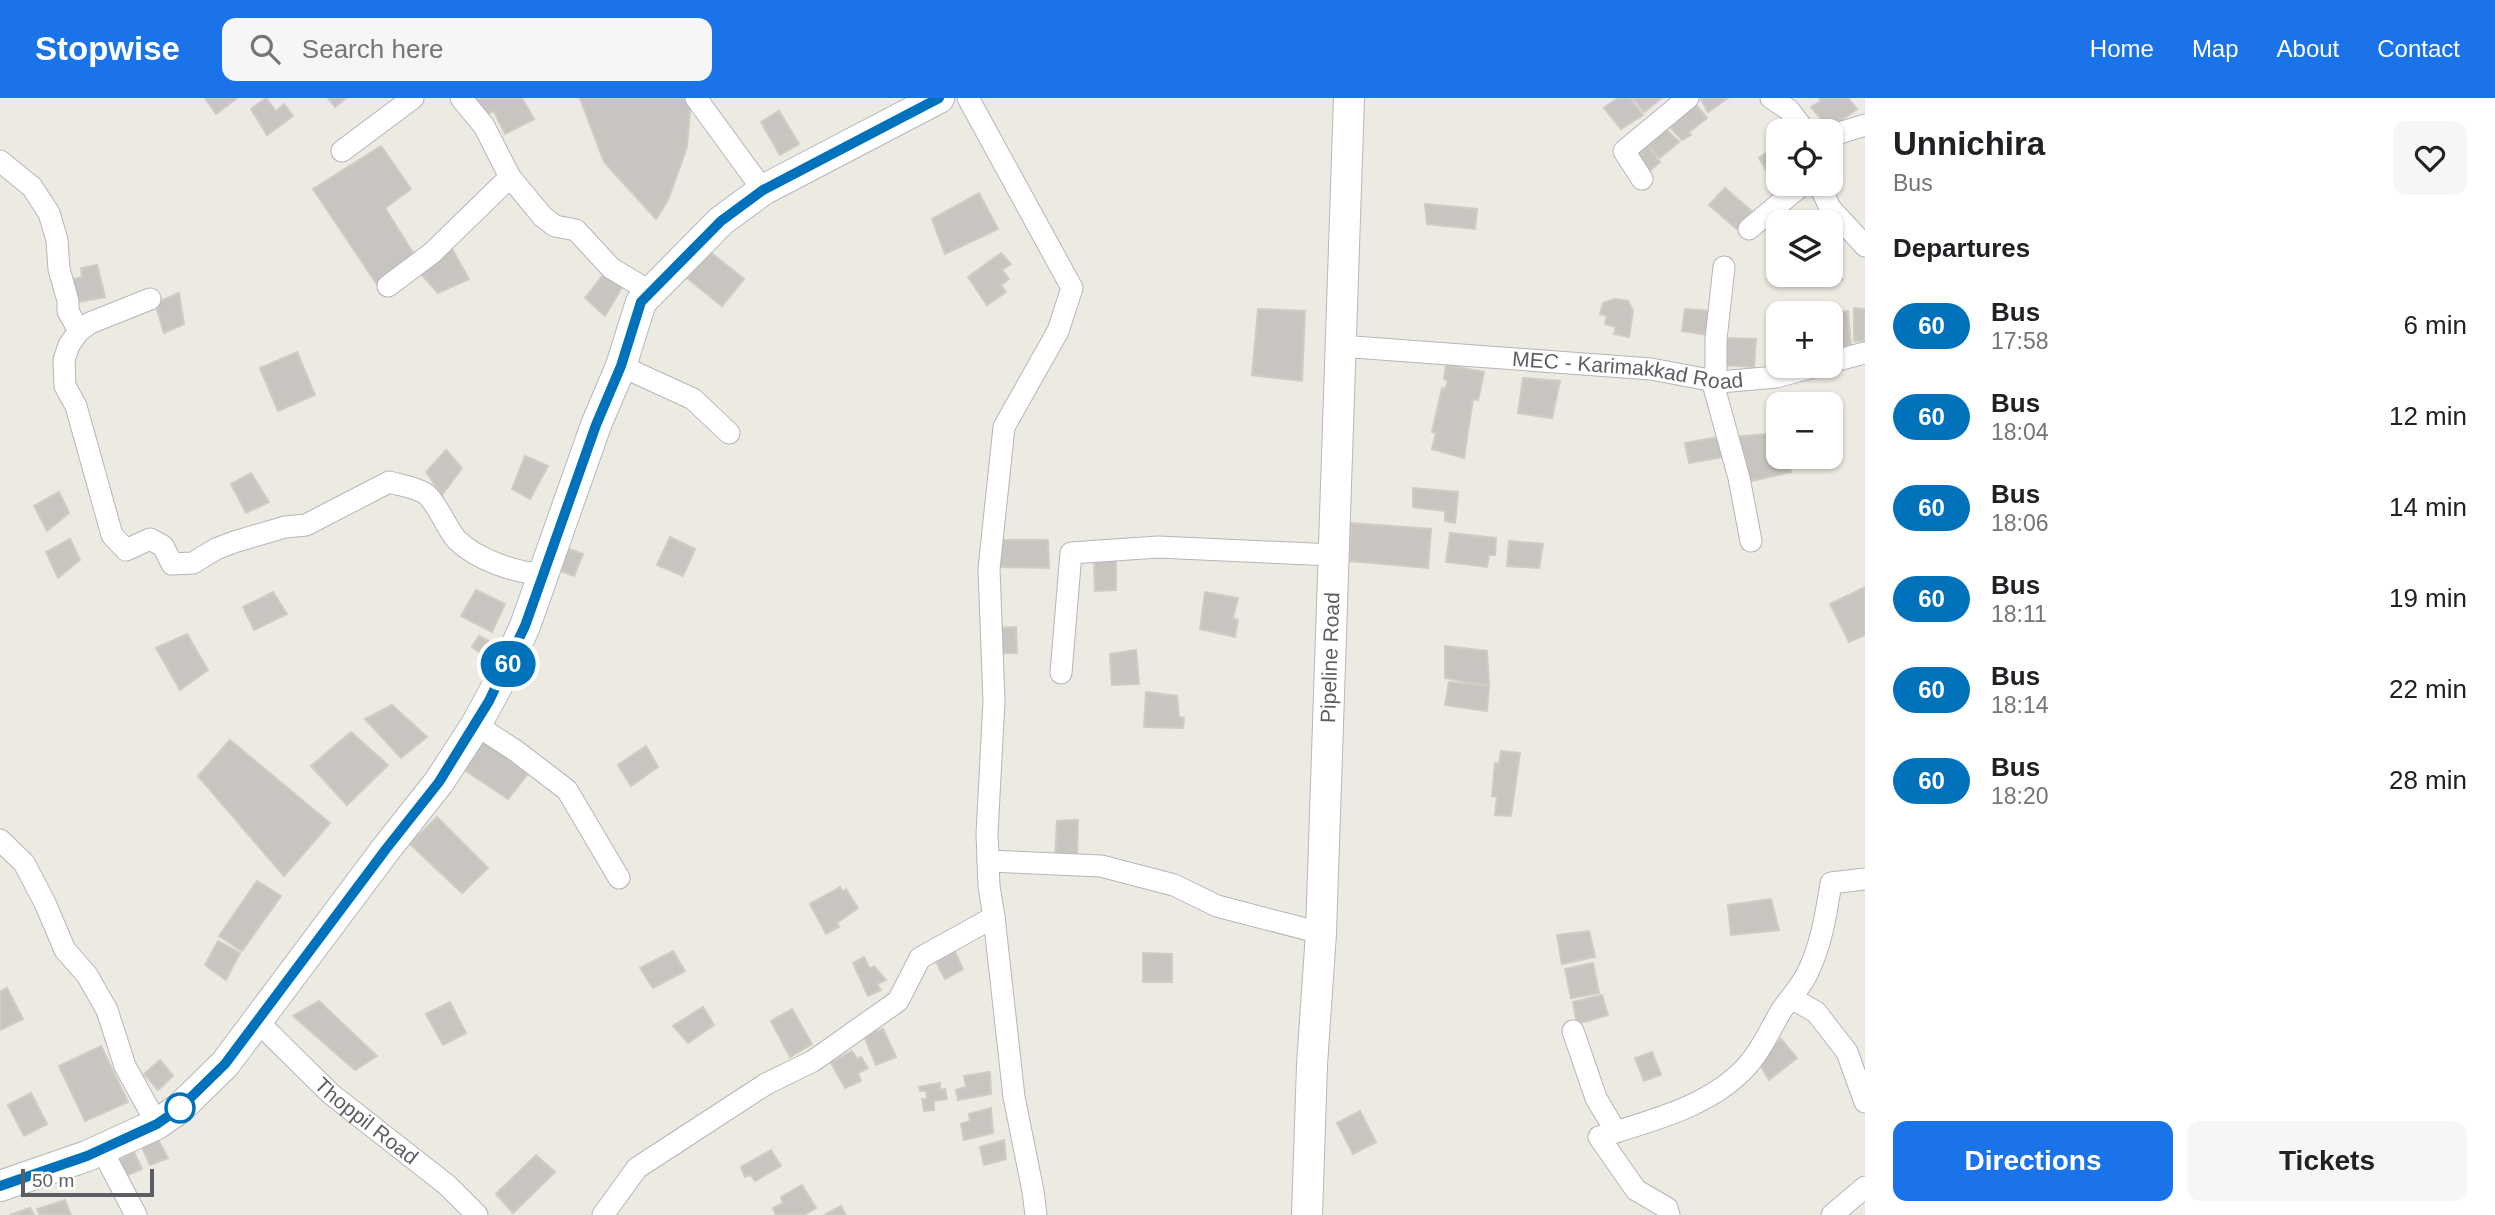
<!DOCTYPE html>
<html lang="en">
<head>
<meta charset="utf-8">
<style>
  body { margin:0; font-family:Helvetica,sans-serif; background:#f6f6f6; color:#202124; height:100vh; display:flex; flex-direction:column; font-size:26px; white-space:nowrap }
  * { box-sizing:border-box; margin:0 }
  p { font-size:23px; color:#757577 }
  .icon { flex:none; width:38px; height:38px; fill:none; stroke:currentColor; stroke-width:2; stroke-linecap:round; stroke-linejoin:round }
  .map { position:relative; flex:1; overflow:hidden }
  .panel { display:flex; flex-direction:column; background:#fff; width:630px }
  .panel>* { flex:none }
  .badge { padding:0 14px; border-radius:23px; font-size:24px; line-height:46px }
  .tools { position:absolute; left:1766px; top:21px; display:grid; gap:14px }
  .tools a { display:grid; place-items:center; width:77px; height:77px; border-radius:14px; background:#fff; box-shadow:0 2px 5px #0004; font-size:35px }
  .scale { position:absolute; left:21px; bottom:18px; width:133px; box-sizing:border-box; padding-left:7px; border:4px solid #5b5f63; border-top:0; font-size:19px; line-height:24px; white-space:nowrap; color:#5b5f63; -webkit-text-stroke:5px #fff; paint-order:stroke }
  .map>.badge { position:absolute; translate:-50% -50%; box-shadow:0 0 0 4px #fff }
  h2 { padding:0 28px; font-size:26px; line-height:63px }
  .round { display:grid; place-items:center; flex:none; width:74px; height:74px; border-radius:14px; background:#f6f6f6 }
  .overview { display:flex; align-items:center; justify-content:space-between; height:119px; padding:0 28px }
  h1 { font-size:33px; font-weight:700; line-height:52px }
  .cta { display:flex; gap:14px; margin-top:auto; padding:14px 28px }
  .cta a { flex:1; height:80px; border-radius:14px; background:#1a73e8; color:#fff; font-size:28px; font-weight:700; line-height:80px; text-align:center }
  .cta a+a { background:#f6f6f6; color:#202124 }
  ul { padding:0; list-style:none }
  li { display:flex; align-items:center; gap:21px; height:91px; padding:0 28px }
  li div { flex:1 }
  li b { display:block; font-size:26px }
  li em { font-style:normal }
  li .badge { min-width:77px; font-weight:700; text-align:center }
  header { display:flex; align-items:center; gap:42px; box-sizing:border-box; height:98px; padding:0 35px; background:#1a73e8; color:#fff }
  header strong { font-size:33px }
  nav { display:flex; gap:38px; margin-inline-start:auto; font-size:24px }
  .search { width:490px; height:63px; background:#f6f6f6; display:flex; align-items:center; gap:18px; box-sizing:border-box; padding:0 24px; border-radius:14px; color:#757577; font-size:26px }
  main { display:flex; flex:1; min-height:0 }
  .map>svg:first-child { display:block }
</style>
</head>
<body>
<header>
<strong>Stopwise</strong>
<div class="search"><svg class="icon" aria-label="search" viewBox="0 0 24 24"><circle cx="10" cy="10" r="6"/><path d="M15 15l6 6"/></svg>Search here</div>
<nav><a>Home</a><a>Map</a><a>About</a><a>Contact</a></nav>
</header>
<main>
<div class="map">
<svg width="1865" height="1117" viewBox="0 0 1865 1117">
  <rect width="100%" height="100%" fill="#edeae2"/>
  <path fill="#c8c5c0" stroke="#d1cbc1" stroke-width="2" d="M 205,0 L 235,0 L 236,1 L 216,16 Z
    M 266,0 L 276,13 L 284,6 L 293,18 L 267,37 L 251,11 Z
    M 328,0 L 346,0 L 335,9 Z
    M 522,0 L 534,21 L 505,36 L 494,13 L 483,18 L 475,1 Z
    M 580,0 L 691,0 L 687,49 L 668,102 L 656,121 L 604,64 Z
    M 1618,0 L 1630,0 L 1643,17 L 1621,31 L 1604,10 Z
    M 1633,0 L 1662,0 L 1644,14 Z
    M 1700,0 L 1728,0 L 1708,14 Z
    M 1819,0 L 1848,0 L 1857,11 L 1829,31 L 1811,9 L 1821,3 Z
    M 1693,3 L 1707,20 L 1689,34 L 1691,37 L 1682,42 L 1664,23 Z
    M 779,13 L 799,46 L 780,57 L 761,24 Z
    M 1661,26 L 1679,44 L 1660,60 L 1644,43 Z
    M 1778,46 L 1778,84 L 1774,77 L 1770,79 L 1759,60 Z
    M 1647,47 L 1660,64 L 1645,77 L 1633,58 Z
    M 381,48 L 411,91 L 385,110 L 415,158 L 378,188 L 313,91 Z
    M 1725,90 L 1754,115 L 1738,132 L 1709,107 Z
    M 979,95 L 998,131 L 945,156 L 932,121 Z
    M 1425,106 L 1477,111 L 1475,131 L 1427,126 Z
    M 451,149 L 469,181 L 438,195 L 419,174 Z
    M 710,154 L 744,181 L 722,208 L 687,180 Z
    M 1001,155 L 1011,166 L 1002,172 L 1009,181 L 1001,187 L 1006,194 L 987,207 L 968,179 Z
    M 1835,157 L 1842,182 L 1819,183 L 1818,177 L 1830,177 L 1830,158 Z
    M 97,167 L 105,199 L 78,204 L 71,182 L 82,179 L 81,170 Z
    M 608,171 L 624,186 L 605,218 L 585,200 Z
    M 179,195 L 184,226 L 164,235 L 155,205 Z
    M 1615,201 L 1628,203 L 1633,213 L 1629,239 L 1614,236 L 1616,229 L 1605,226 L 1607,218 L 1600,216 L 1603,205 Z
    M 1854,210 L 1865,211 L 1865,243 L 1854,243 Z
    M 1258,211 L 1305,213 L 1302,283 L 1252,277 Z
    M 1685,211 L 1709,213 L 1708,237 L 1682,233 Z
    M 1829,213 L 1848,213 L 1851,248 L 1830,249 Z
    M 1721,240 L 1756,241 L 1754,269 L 1721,267 Z
    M 297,254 L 315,297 L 278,313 L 260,270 Z
    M 1446,267 L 1484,274 L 1478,302 L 1473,301 L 1464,360 L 1432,351 L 1436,335 L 1432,334 L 1442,290 L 1445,291 L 1448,283 L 1444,281 Z
    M 1523,280 L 1560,283 L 1552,320 L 1518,315 Z
    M 1778,335 L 1778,359 L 1788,359 L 1791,374 L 1743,385 L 1734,339 Z
    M 1718,339 L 1723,359 L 1689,365 L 1685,345 Z
    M 446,352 L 462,370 L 442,397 L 426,374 Z
    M 525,358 L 548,368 L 530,401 L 512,391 Z
    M 251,375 L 269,404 L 246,415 L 231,386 Z
    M 1413,390 L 1458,394 L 1455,425 L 1445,423 L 1445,413 L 1413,409 Z
    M 59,394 L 69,415 L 47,433 L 34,408 Z
    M 1351,425 L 1431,431 L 1428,470 L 1350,463 Z
    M 1450,435 L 1496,440 L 1495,457 L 1489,457 L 1487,469 L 1446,464 Z
    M 670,439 L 695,451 L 683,478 L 657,467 Z
    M 70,441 L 80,462 L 58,480 L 46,454 Z
    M 999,442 L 1048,442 L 1049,470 L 998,469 Z
    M 1509,443 L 1543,446 L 1539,470 L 1507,468 Z
    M 564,449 L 583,456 L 574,478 L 555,471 Z
    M 1094,460 L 1116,460 L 1116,492 L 1095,493 Z
    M 1865,489 L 1865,537 L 1849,544 L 1830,506 Z
    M 476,492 L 505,506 L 492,534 L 461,518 Z
    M 273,494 L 287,516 L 254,532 L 243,509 Z
    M 1205,494 L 1238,500 L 1233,520 L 1238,522 L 1235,539 L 1200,531 Z
    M 1016,529 L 1017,555 L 995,555 L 995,530 Z
    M 187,536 L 208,572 L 180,592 L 156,550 Z
    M 479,538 L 493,545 L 485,558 L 472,549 Z
    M 1445,548 L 1487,553 L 1489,588 L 1445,580 Z
    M 1136,552 L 1139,586 L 1112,587 L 1110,556 Z
    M 1449,584 L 1489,588 L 1487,613 L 1445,607 Z
    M 1146,594 L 1177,598 L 1179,619 L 1184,620 L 1183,630 L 1144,629 Z
    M 392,607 L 427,639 L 401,660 L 365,621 Z
    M 351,634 L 388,667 L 347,707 L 311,668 Z
    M 479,640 L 528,676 L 508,701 L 460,669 Z
    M 230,642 L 330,725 L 284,778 L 198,678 Z
    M 646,648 L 658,669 L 631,688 L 618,667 Z
    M 1501,653 L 1520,655 L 1511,718 L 1495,717 L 1497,699 L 1492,698 L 1495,665 L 1499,666 Z
    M 437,719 L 488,770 L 462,795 L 410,746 Z
    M 1078,722 L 1077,759 L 1055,760 L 1057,723 Z
    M 257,783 L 281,798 L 242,853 L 219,838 Z
    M 840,789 L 843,794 L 846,791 L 858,810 L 837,825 L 839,829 L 826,836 L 810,806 Z
    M 1771,801 L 1779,832 L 1731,837 L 1728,807 Z
    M 1589,833 L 1595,859 L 1562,866 L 1557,837 Z
    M 218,843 L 240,855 L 226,882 L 205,867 Z
    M 673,853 L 685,873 L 653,890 L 640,870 Z
    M 955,854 L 963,871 L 945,881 L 936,864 Z
    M 1143,855 L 1172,856 L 1172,884 L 1143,884 Z
    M 864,859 L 870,871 L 874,868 L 886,882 L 877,886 L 881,892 L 868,898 L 853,865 Z
    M 1593,865 L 1599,895 L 1571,900 L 1565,871 Z
    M 7,890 L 23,921 L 0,932 L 0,894 Z
    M 1602,897 L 1608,917 L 1577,926 L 1573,904 Z
    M 319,903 L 377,958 L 355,972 L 293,918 Z
    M 450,904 L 466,935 L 443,947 L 426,916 Z
    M 703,909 L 714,927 L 688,945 L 673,928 Z
    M 792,911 L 812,946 L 790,959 L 771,923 Z
    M 883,931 L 896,959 L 876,967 L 864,938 Z
    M 1781,941 L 1797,960 L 1769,982 L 1756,961 Z
    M 101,948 L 128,1004 L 85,1023 L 59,968 Z
    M 852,953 L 857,961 L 861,959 L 868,970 L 858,975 L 861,983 L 845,990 L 831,965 Z
    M 1652,954 L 1661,977 L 1644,983 L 1635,960 Z
    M 160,962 L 173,978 L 158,992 L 144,976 Z
    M 990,974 L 991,996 L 958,1002 L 956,992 L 966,989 L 964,978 Z
    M 940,985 L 940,992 L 945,991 L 947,1001 L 934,1003 L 934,1012 L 924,1013 L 922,1001 L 927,1001 L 926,993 L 920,993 L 919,989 Z
    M 31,995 L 47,1026 L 24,1038 L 8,1007 Z
    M 991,1010 L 993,1035 L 964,1042 L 961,1026 L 970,1023 L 969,1016 Z
    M 1360,1013 L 1376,1044 L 1353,1056 L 1337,1025 Z
    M 157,1040 L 168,1060 L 150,1067 L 141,1047 Z
    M 1004,1042 L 1006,1061 L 984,1067 L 980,1049 Z
    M 771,1052 L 781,1068 L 755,1083 L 751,1077 L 745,1079 L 741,1069 Z
    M 134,1054 L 142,1071 L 123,1079 L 115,1063 Z
    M 536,1057 L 555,1074 L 513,1115 L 496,1096 Z
    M 802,1087 L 816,1110 L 804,1117 L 776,1117 L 773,1110 L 783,1105 L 781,1099 Z
    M 65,1102 L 71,1117 L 40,1117 L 37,1111 Z
    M 841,1108 L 846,1117 L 824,1117 Z
    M 30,1110 L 34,1117 L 10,1117 Z"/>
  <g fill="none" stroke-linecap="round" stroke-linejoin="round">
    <g stroke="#b3b6b9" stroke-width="23">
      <g id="street">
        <path d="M 461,0 L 484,28 L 510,79 L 543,119 L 555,128 L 576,132 L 611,170 L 651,194"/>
        <path d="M 696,0 L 763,92"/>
        <path d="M 1771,0 L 1789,12 L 1805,33"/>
        <path d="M 1830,38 L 1865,27"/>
        <path d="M 342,53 L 413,0"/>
        <path d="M 0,63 L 32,89 L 49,115 L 57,142 L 59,171 L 68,203 L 68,213 L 79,233"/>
        <path d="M 1642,81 L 1624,53 L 1688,0"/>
        <path d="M 1819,86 L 1830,110 L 1865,148"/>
        <path d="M 1749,131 L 1803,86"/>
        <path d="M 1724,169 L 1716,241 L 1716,270 L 1712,282 L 1739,380 L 1751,443"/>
        <path d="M 388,188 L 432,155 L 510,79"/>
        <path d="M 150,201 L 90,225 L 79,233 L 69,247 L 64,262 L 65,288 L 76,308 L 112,437 L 126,452 L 150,441 L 163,448 L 172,466 L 193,465 L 216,451 L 234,444 L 285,429 L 306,427 L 389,384 C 400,387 416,389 426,396 C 438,406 446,430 457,442 C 477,462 516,475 543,476"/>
        <path id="s1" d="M 1340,248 L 1651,271 L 1720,284 L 1776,279 L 1817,268"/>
        <path d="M 1830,264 L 1865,255"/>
        <path d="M 621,268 L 693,301 L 729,335"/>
        <path d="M 1061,575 L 1071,455 L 1158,449 L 1333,457"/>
        <path d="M 476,627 L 516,653 L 567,692 L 619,780"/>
        <path d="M 0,742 L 24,765 L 45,805 L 65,852 L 87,877 L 107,912 L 125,968 L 157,1026"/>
        <path d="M 988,763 L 1101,768 L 1174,787 L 1217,808 L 1321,835"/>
        <path d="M 994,819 L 1014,999 L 1033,1093 L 1036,1117"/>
        <path d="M 1791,900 L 1816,914 L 1847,954 L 1865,1004"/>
        <path id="s2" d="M 258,924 L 331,996 L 447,1087 L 477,1117"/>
        <path d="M 1573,933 L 1596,1000 L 1616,1034"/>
        <path d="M 102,1052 L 136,1117"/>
        <path d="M 603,1117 L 637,1070 L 766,986 L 813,963 L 898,903 L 920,860 L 994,819 L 989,788 L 987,736 L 994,603 L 989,471 L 1004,329 L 1058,233 L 1072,190 L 968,0"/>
        <path d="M 1669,1117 L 1667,1110 L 1636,1092 L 1599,1039 C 1650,1023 1710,1009 1747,968 C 1762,951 1770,932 1781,913 C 1789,901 1799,891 1806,878 C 1821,849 1826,817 1831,785 L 1865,781"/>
        <path d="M 1832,1117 L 1865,1089"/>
      </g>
    </g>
    <g stroke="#b4b8bc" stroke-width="32">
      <g id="secondary">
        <path d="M 0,1088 L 87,1058 L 157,1026 L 180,1010 L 225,966 L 386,751 L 439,684 L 476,627 L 502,579 L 525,528 L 596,327 L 621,268 L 641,204 L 721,123 L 763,92 L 939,0"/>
        <path id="s3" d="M 1307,1117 L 1312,967 L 1321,835 L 1349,0"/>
      </g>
    </g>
    <use href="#street" stroke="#fff" stroke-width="21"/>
    <use href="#secondary" stroke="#fff" stroke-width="30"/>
  </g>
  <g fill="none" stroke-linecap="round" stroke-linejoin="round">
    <g stroke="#fff" stroke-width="16">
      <path id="line" d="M 0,1088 L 87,1058 L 157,1026 L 180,1010 L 225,966 L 386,751 L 439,684 L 489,603 L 525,528 L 596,327 L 621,268 L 641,204 L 721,123 L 763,92 L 939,0"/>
    </g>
    <use href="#line" stroke="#0072bc" stroke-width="10"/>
  </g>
  <circle fill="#fff" stroke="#0072bc" stroke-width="3.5" cx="180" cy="1010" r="14"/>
  <g text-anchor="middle" stroke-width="6" stroke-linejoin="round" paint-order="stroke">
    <g font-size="21" fill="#5b5f63" stroke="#fff">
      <text dy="7" stroke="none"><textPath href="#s1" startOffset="289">MEC - Karimakkad Road</textPath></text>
      <text dy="7" stroke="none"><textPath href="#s3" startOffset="558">Pipeline Road</textPath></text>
      <text dy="7" stroke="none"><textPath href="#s2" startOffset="147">Thoppil Road</textPath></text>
    </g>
  </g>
</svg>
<div class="tools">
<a><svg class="icon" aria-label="locate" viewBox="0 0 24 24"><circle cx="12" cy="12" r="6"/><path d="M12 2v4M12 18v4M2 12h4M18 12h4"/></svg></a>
<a><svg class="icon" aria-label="layers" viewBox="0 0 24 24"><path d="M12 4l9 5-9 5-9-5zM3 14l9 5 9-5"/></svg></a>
<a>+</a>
<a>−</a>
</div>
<div class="scale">50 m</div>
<b class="badge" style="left:508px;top:566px;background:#0072bc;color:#fff">60</b>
</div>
<section class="panel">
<div class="overview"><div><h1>Unnichira</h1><p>Bus</p></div><a class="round"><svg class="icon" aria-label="heart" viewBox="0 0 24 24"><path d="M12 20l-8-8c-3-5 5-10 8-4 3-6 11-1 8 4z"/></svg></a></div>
<h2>Departures</h2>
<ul>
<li><span class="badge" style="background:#0072bc;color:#fff">60</span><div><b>Bus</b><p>17:58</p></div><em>6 min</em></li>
<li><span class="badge" style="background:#0072bc;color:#fff">60</span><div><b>Bus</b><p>18:04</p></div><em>12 min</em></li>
<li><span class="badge" style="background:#0072bc;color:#fff">60</span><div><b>Bus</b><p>18:06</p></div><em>14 min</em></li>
<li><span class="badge" style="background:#0072bc;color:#fff">60</span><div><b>Bus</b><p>18:11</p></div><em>19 min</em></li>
<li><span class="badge" style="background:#0072bc;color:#fff">60</span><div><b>Bus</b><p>18:14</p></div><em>22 min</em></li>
<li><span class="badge" style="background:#0072bc;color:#fff">60</span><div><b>Bus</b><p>18:20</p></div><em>28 min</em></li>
</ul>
<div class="cta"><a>Directions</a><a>Tickets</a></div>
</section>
</main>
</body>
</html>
